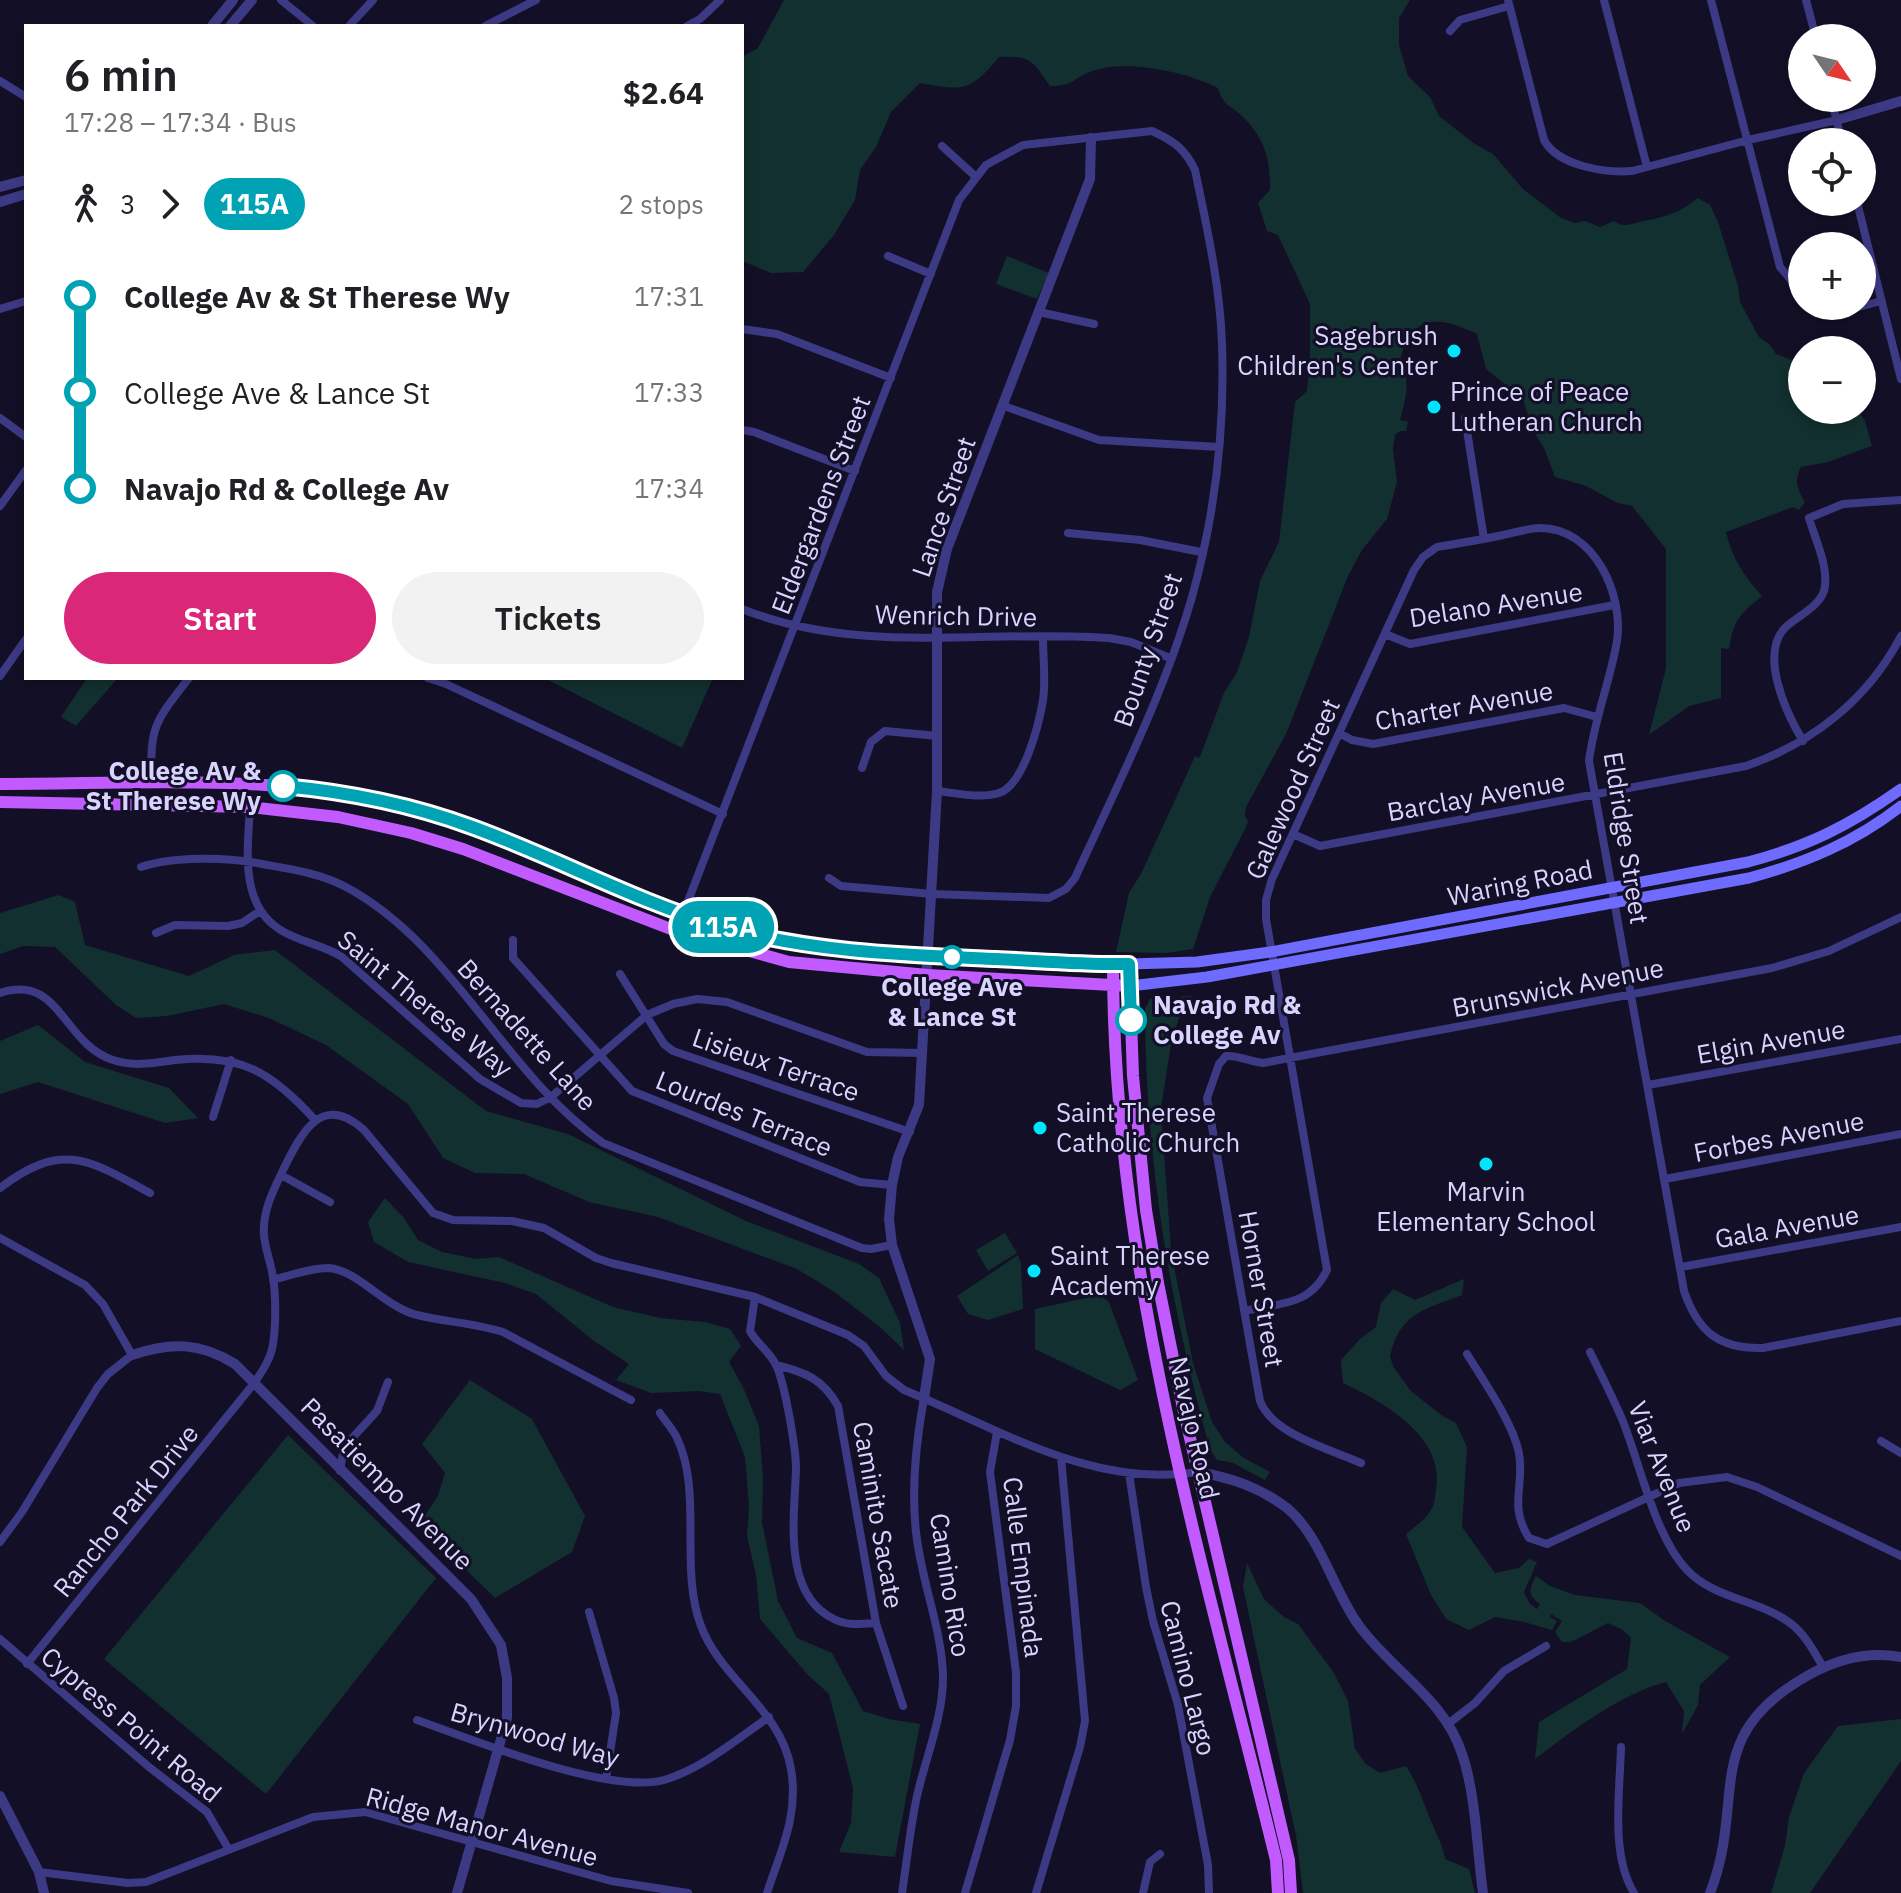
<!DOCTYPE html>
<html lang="en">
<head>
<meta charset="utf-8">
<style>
  body { margin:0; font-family:"IBM Plex Sans",sans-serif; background:#f2f2f2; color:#202124; height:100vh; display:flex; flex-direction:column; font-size:30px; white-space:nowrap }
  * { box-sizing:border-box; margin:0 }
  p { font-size:26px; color:#757577 }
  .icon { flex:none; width:44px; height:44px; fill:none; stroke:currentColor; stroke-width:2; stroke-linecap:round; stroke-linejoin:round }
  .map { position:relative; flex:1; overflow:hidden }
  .sheet { position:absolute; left:24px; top:24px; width:720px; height:656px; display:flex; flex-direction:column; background:#fff; border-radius:0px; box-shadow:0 4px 12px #0003 }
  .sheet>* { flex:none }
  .badge { padding:0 16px; border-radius:26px; font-size:28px; line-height:52px }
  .needle { width:52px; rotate:125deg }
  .controls { position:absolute; left:1788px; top:24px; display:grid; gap:16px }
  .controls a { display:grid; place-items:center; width:88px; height:88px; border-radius:50%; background:#fff; box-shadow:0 4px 12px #0003; font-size:40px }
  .map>.badge { position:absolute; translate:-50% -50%; box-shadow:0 0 0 4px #fff }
  .legs { display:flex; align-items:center; gap:12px; height:88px; padding:0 40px; font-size:26px }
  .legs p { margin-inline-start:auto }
  .headline { display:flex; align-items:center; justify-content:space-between; height:136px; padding:0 40px }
  h1 { font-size:44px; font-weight:600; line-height:60px }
  .action { display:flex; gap:16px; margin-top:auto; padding:16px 40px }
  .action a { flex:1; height:92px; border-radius:48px; background:#db2777; color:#fff; font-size:32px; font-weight:600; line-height:92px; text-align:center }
  .action a+a { background:#f2f2f2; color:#202124 }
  ul { padding:0 40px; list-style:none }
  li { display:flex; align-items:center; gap:28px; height:96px; font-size:30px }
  li i { display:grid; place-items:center; width:12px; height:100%; margin:0 10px; background:currentColor }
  li i::after { content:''; width:20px; height:20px; margin:-10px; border:6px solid; border-radius:50%; background:#fff }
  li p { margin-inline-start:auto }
  li:first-child i { background:linear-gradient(#0000 50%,currentColor 0) }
  li:last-child i { background:linear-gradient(currentColor 50%,#0000 0) }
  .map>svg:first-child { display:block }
</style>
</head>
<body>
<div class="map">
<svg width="1901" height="1893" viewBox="0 0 1901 1893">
  <rect width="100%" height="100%" fill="#130f26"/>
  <path fill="#12302f" d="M 784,0 L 1410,0 L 1399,18 L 1399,45 L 1408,76 L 1430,97 L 1439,116 L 1475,144 L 1493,154 L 1523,189 L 1561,218 L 1575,223 L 1585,221 L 1600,227 L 1614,221 C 1626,229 1631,223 1644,221 C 1665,217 1681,212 1698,198 L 1710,205 L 1718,222 L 1738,286 L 1740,302 L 1759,337 L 1769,344 L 1776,354 L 1802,364 L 1802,410 L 1858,410 L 1865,421 L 1872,446 L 1828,462 L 1801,467 C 1794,480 1797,489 1805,502 L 1799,510 L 1793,507 L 1726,532 C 1732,558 1744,576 1762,596 C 1739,615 1734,619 1729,649 L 1721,648 L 1721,698 L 1689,706 L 1649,735 L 1666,668 L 1666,549 L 1632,506 L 1618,503 L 1586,486 L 1555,477 L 1544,448 L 1532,429 L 1523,399 L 1486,369 L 1477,334 C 1453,323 1423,310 1407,341 C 1404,347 1401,352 1401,359 C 1402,365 1405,371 1406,377 C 1408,391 1404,406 1400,420 L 1408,422 L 1406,431 L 1400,431 L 1395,435 L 1393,449 L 1397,482 L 1387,519 L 1362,550 L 1348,576 L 1286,734 L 1246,807 L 1245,816 L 1248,821 L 1246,827 L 1210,897 L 1193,949 L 1166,953 L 1116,952 L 1129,893 L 1142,872 L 1195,756 L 1199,758 L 1201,754 L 1224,693 L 1237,672 L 1249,637 L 1260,581 L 1279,542 L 1295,402 L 1307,391 L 1310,361 L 1310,304 L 1278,235 L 1267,231 L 1258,203 L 1270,190 C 1271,160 1264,137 1242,116 C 1229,104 1223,106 1218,88 C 1187,72 1124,58 1090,72 C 1069,80 1077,85 1050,86 C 1033,61 1031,55 999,57 C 970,92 964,91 920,83 L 891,112 L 876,147 L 860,170 L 855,200 L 834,235 L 803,272 L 771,273 L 742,261 L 742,57 L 758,48 Z
    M 1007,256 L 1049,273 L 1037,299 L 996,284 Z
    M 87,678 L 118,678 L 76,726 L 61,717 Z
    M 544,678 L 713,678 L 682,748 Z
    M 59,895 L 75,902 L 85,945 L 189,976 L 234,955 L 275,950 L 486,1111 L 568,1134 L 746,1221 L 859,1264 L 879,1278 L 900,1323 L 904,1350 L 880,1327 L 833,1291 L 797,1269 L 658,1217 L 589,1202 L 524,1174 L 475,1173 L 443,1158 L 408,1104 L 326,1045 L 269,1018 L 224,1004 L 167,1016 L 136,1018 L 116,1005 L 55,947 L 23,946 L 0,954 L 0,913 Z
    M 1193,996 L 1181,1013 L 1172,1038 L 1161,1108 L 1171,1251 L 1193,1363 L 1212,1422 L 1225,1442 L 1244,1458 L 1270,1472 L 1265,1480 L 1233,1463 L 1217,1460 L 1210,1449 C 1170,1306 1145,1158 1145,1009 L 1150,999 Z
    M 38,1025 L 85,1062 L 169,1088 L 198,1118 L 165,1123 L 38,1082 L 0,1094 L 0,1041 Z
    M 385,1198 L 404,1218 L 418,1240 L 442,1252 L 476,1259 L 499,1257 L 613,1307 L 660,1318 L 705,1322 L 730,1329 L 741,1346 L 729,1362 L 743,1387 L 759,1426 L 763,1477 L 762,1522 L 778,1601 L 797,1638 L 832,1653 L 863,1711 L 889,1719 L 920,1724 L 895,1857 L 839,1852 L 851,1823 L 853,1788 L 829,1694 L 807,1674 L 760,1619 L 756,1575 L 747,1536 L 749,1507 L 745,1457 L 720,1394 L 699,1391 L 651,1393 L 616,1380 L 629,1364 L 594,1341 L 536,1294 L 505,1283 L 408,1262 L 374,1242 L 368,1222 Z
    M 1005,1233 L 1017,1253 L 988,1271 L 976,1250 Z
    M 1018,1255 L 1021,1264 L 1023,1309 L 988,1320 L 968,1314 L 957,1296 Z
    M 1464,1279 L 1462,1295 C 1425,1309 1399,1313 1390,1357 L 1394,1368 L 1411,1391 L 1441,1415 L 1456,1423 L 1467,1447 L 1462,1527 L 1495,1573 L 1519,1568 L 1529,1559 L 1537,1562 L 1524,1592 L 1530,1604 L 1537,1609 L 1540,1604 C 1527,1594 1529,1590 1536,1576 L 1550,1586 L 1575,1595 L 1640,1603 L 1665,1621 L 1730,1657 L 1700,1685 L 1698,1705 L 1682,1734 L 1684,1711 L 1666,1682 C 1620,1694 1572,1731 1535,1759 L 1539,1722 L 1627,1669 L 1631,1638 L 1623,1630 L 1608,1623 L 1571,1642 L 1562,1642 L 1555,1632 L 1562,1621 L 1551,1614 L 1550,1617 L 1557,1621 L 1552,1630 L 1524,1622 L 1495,1617 L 1469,1630 L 1446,1619 L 1431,1595 L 1406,1534 C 1414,1527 1428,1518 1432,1508 C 1435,1503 1435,1494 1436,1489 C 1445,1436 1383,1402 1343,1383 L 1341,1360 L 1360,1339 L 1376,1327 L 1381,1303 L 1393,1289 L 1415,1300 Z
    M 1100,1295 L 1109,1302 L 1138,1380 L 1120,1390 L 1035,1349 L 1035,1309 Z
    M 470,1380 L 532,1419 L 585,1516 L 572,1552 L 495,1598 L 419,1524 L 438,1496 L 445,1473 L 422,1444 Z
    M 288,1435 L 436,1578 L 266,1794 L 104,1659 Z
    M 1247,1563 L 1264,1599 L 1284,1617 L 1298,1624 L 1334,1673 L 1348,1701 L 1355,1749 L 1366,1764 L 1380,1773 L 1406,1766 C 1419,1786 1422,1800 1431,1821 C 1436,1834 1443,1845 1445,1859 L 1469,1869 L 1475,1893 L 1303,1893 L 1296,1836 L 1243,1587 Z
    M 1901,1719 L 1901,1761 L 1810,1893 L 1771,1893 L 1785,1846 L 1789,1817 L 1804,1773 L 1838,1726 Z"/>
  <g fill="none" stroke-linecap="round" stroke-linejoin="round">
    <path stroke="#3d3a85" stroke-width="8" d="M 281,0 L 313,26
      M 1508,0 L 1544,140 C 1558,166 1605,173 1632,171 L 1748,140 L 1837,120
      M 1604,0 L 1647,167
      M 1711,0 L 1780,267 L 1802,293
      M 1806,0 L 1816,38
      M 349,26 L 373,0
      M 485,26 L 536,0
      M 687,26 L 700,19 L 720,0
      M 1450,31 L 1460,20 L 1509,6
      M 0,81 L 26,97
      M 1831,98 L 1842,142
      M 942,146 L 975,176
      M 1857,202 L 1901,379
      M 888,256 L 931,274
      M 1830,306 L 1855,308 L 1881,301
      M 0,309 L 26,301
      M 1039,312 L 1094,324
      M 742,329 L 777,334 L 891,378
      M 1004,406 L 1099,440 L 1219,447
      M 0,418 L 26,437
      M 1465,418 L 1484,539
      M 742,430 L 754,432 L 855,471
      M 0,506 L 26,470
      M 1068,533 L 1140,540 L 1201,552
      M 742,609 C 859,656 988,629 1109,638 L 1131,642 L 1170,658
      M 1385,634 L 1410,644 L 1614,605
      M 0,676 L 26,639
      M 428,678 L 446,684 L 723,814
      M 1339,733 L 1352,740 L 1373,744 L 1564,708 L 1597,717
      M 1803,741 C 1786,713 1757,651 1788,625 C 1800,615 1819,606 1824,591 C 1830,569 1815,539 1809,518 L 1843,504 L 1901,500
      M 862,768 L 871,742 L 885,731 L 938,736
      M 152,784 C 149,726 155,722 189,678
      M 937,791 C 955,793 981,799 999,793 C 1024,785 1039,724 1043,700 C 1046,681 1043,658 1043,638
      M 250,807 C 248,848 239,903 279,929 C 298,942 322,944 342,957 L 480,1079 L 521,1103 L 537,1104 L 551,1097 L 647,1015 L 673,1004 L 697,999 L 727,1002 L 867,1052 L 923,1053
      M 1293,834 L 1320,846 L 1746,766 C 1813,743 1868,699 1901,636
      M 141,867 C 174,856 227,857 262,864 C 290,869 319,873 344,886 C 452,942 505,1075 603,1143 L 862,1248 L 871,1249 L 892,1245
      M 683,914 L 959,200 L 986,165 L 1023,145 L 1152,131 C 1174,141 1185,149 1195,170 C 1207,228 1220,285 1222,344 C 1225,429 1215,515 1192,597 C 1164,694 1117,786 1075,878 L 1066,889 L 1049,898 L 932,894 L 841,886 L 829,878
      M 156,933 L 175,925 L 228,926 L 242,923 L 260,911
      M 513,940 L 513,958 L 632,1091 L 860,1182 L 892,1185
      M 620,974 L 664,1044 L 673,1051 L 910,1132
      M 0,993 C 60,973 62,1043 113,1060 C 133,1067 154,1063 175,1060 C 240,1053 272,1072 315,1120
      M 1648,1085 L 1901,1039
      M 213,1117 L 231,1060
      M 281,1175 L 330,1202
      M 1665,1179 L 1901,1134
      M 0,1188 C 62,1141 88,1159 150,1193
      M 0,1238 L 85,1285 L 103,1304 L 132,1355 L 108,1374 L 97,1388 L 22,1512 L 0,1542
      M 1681,1267 L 1901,1227
      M 273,1280 C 291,1275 310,1268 329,1268 C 357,1270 385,1307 417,1315 C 445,1322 475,1323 503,1332 L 631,1400
      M 755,1297 L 750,1331 C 757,1344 770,1352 776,1365 C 783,1379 788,1409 791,1425 C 793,1439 796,1454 796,1468 C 795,1514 781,1594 834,1619 C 847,1626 862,1624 876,1623
      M 1244,1311 C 1280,1303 1310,1306 1327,1270 L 1266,919 L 1266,900 L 1272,879 L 1414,570 L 1423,557 L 1437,547 C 1459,543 1481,540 1503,535 C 1515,533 1528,528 1540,528 C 1594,528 1624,594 1617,641 C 1610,682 1594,720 1589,761 L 1684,1291 C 1698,1332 1719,1349 1763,1348 L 1901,1321
      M 1590,1352 C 1601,1374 1612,1396 1622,1419 C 1640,1463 1654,1535 1687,1570 C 1715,1600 1764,1600 1795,1627 C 1807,1638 1815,1653 1823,1667
      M 1467,1354 C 1483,1380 1513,1423 1519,1453 C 1525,1486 1508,1505 1529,1538 L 1547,1544 L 1679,1483 L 1727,1477 L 1757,1487 L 1901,1556
      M 776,1365 C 805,1372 823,1379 838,1406 L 876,1623 L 903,1706
      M 660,1413 C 665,1421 673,1429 677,1438 C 703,1492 679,1569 701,1626 C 721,1680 781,1709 791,1769 C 799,1815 781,1850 767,1893
      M 1881,1441 L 1901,1453
      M 1361,1463 C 1330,1449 1272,1434 1260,1401 L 1207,1098 L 1219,1064 L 1226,1056 C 1239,1055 1250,1062 1263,1063 L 1772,968 L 1829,951 L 1901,917
      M 340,1471 L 344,1447 L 377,1411 L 388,1382
      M 1129,1473 L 1146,1587 L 1153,1621 L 1178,1705 L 1208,1865 L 1209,1893
      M 589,1612 L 614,1698 L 616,1713 L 606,1779
      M 0,1639 L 149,1767 L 207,1812 L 228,1848
      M 27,1664 L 255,1382 C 263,1370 271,1358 273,1344 C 276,1324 276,1297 273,1277 C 271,1263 265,1249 264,1235 C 262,1210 275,1187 285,1166 C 303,1130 323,1093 364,1130 L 433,1213 L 453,1220 L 512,1221 L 544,1228 L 596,1258 L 611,1263 L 755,1297 L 848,1335 L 864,1346 L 886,1376 L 904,1390 C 998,1428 1092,1489 1198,1472
      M 417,1720 C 473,1740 609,1795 664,1780 C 702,1769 737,1739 769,1717
      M 1448,1724 L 1475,1703 L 1504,1671 L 1546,1646
      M 1621,1747 C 1620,1792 1610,1854 1634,1893
      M 39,1872 L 128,1883 L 146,1882 L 313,1817 L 365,1812 L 611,1881 L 688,1893
      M 902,1893 C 907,1861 910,1828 917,1796 C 926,1756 943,1718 943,1677 C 942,1628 921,1581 916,1532 C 911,1487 916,1442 924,1398
      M 965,1893 L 1010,1740 L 1016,1706 L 1016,1672 L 990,1472 L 997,1432
      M 1036,1893 L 1080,1747 L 1085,1721 L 1061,1457
      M 1143,1893 L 1150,1862 L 1160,1854"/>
    <path stroke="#3d3a85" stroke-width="10" d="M 212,26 L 233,0
      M 230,26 L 252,0
      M 1837,120 L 1901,101
      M 0,187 L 26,180
      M 0,202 L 26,194
      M 132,1355 C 170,1342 200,1342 235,1364 L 471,1599 L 501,1645 L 507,1678 L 507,1718 L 457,1893
      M 924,1398 L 930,1359 L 892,1245 L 889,1219 L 892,1185 L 898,1157 L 919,1105 L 937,791 L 937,592 L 947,549 L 1090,179 L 1091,138
      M 1198,1472 C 1232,1478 1259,1487 1287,1508 C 1321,1536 1334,1593 1360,1627 C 1393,1671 1445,1700 1462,1754 C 1476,1794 1477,1851 1483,1893
      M 0,1796 L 39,1872 L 44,1893
      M 1710,1893 C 1747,1799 1699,1737 1807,1676 C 1835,1660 1868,1651 1901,1657"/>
    <path stroke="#6f6bff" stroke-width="11" d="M 1129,964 L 1197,962 L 1270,952 L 1748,862 C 1809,846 1850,825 1901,789
      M 1130,986 L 1207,977 L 1749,878 C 1805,863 1855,842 1901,806"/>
    <path stroke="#c25bff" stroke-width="12" d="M 0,784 C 129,784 260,774 386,801 C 503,826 606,893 720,926 C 811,952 908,955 1002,959 C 1045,961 1087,965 1129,964 L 1133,1076 L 1146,1210 L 1158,1283 L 1183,1408 L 1289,1860 L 1291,1893
      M 0,802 L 250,807 L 338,817 L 411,833 L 463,849 L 676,931 L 789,962 L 928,975 L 1130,986
      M 1113,964 C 1113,1270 1204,1566 1276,1860 L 1278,1893"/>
  </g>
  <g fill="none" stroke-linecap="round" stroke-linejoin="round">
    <g stroke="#fff" stroke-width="18">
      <path id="line-1" d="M 283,786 C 348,792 410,804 472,827 C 555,857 635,901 720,926 C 809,952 904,955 996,959 C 1040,961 1085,965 1129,964 L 1131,1020"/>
    </g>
    <use href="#line-1" stroke="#00a3b4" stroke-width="12"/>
  </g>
  <g fill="#00e5ff" stroke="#130f26" stroke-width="3">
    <circle cx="1454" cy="351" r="8"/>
    <circle cx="1434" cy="407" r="8"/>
    <circle cx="1040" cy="1128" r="8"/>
    <circle cx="1486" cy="1164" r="8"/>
    <circle cx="1034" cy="1271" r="8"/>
  </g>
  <g fill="#fff" stroke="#00a3b4" stroke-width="4">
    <circle cx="283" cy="786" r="14"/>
    <circle cx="952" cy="957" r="10"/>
    <circle cx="1131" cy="1020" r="14"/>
  </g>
  <g text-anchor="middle" stroke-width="6" stroke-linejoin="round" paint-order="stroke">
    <g font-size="26" fill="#d9d4ff" stroke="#130f26" text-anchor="start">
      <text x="1438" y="345" text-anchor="end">Sagebrush<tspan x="1438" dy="30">Children's Center</tspan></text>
      <text x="1450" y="401">Prince of Peace<tspan x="1450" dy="30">Lutheran Church</tspan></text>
      <text x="1056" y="1122">Saint Therese<tspan x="1056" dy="30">Catholic Church</tspan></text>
      <text x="1486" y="1201" text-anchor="middle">Marvin<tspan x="1486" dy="30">Elementary School</tspan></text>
      <text x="1050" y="1265">Saint Therese<tspan x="1050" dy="30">Academy</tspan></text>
    </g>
    <g font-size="26" fill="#d9d4ff" stroke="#130f26">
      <text transform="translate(821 505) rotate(-69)" y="9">Eldergardens Street</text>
      <text transform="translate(944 507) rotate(-71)" y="9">Lance Street</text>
      <text transform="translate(1496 605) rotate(-9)" y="9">Delano Avenue</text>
      <text transform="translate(956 616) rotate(1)" y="9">Wenrich Drive</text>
      <text transform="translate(1148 650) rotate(-71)" y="9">Bounty Street</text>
      <text transform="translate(1464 706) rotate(-10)" y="9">Charter Avenue</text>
      <text transform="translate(1293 789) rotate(-66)" y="9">Galewood Street</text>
      <text transform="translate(1476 797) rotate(-10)" y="9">Barclay Avenue</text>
      <text transform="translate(1626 838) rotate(81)" y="9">Eldridge Street</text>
      <text transform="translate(1520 883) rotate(-11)" y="9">Waring Road</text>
      <text transform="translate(1558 988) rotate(-11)" y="9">Brunswick Avenue</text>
      <text transform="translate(425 1004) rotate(39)" y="9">Saint Therese Way</text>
      <text transform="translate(527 1035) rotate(48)" y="9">Bernadette Lane</text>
      <text transform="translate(1771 1042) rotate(-10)" y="9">Elgin Avenue</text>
      <text transform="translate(776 1065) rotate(19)" y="9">Lisieux Terrace</text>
      <text transform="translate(744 1114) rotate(22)" y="9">Lourdes Terrace</text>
      <text transform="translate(1779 1137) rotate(-11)" y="9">Forbes Avenue</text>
      <text transform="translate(1787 1227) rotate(-10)" y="9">Gala Avenue</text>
      <text transform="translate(1261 1289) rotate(80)" y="9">Horner Street</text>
      <text transform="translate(1194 1428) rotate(77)" y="9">Navajo Road</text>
      <text transform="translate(1662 1467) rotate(68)" y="9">Viar Avenue</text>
      <text transform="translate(387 1484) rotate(45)" y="9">Pasatiempo Avenue</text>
      <text transform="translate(126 1511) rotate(-51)" y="9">Rancho Park Drive</text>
      <text transform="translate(878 1515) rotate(80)" y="9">Caminito Sacate</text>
      <text transform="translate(1023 1567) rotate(83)" y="9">Calle Empinada</text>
      <text transform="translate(950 1585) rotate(81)" y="9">Camino Rico</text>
      <text transform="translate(1188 1678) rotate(76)" y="9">Camino Largo</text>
      <text transform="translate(131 1725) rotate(40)" y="9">Cypress Point Road</text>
      <text transform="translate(535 1735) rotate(16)" y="9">Brynwood Way</text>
      <text transform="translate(482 1827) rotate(15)" y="9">Ridge Manor Avenue</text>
    </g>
    <g font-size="26" font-weight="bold" fill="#d9d4ff" stroke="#130f26" text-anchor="end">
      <text x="261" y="780">College Av &amp;<tspan x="261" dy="30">St Therese Wy</tspan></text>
      <text x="952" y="996" text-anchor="middle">College Ave<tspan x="952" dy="30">&amp; Lance St</tspan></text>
      <text x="1153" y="1014" text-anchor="start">Navajo Rd &amp;<tspan x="1153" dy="30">College Av</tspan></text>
    </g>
  </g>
</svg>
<div class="controls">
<a><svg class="needle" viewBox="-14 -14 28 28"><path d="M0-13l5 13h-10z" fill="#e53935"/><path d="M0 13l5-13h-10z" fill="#757577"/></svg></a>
<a><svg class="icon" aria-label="locate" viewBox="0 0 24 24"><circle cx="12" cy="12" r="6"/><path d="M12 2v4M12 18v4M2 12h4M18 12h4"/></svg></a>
<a>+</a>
<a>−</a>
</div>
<b class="badge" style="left:723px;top:927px;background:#00a3b4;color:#fff">115A</b>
<section class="sheet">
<div class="headline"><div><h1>6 min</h1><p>17:28 – 17:34 · Bus</p></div><b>$2.64</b></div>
<div class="legs"><svg class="icon" aria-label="walk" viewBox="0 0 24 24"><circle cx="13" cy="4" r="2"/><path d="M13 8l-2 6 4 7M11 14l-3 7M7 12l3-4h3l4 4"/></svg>3<svg class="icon" aria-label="forward" viewBox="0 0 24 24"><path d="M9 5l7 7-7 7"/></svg><b class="badge" style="background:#00a3b4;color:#fff">115A</b><p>2 stops</p></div>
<ul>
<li><i style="color:#00a3b4"></i><b>College Av &amp; St Therese Wy</b><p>17:31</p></li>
<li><i style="color:#00a3b4"></i><span>College Ave &amp; Lance St</span><p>17:33</p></li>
<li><i style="color:#00a3b4"></i><b>Navajo Rd &amp; College Av</b><p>17:34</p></li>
</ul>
<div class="action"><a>Start</a><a>Tickets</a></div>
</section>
</div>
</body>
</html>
